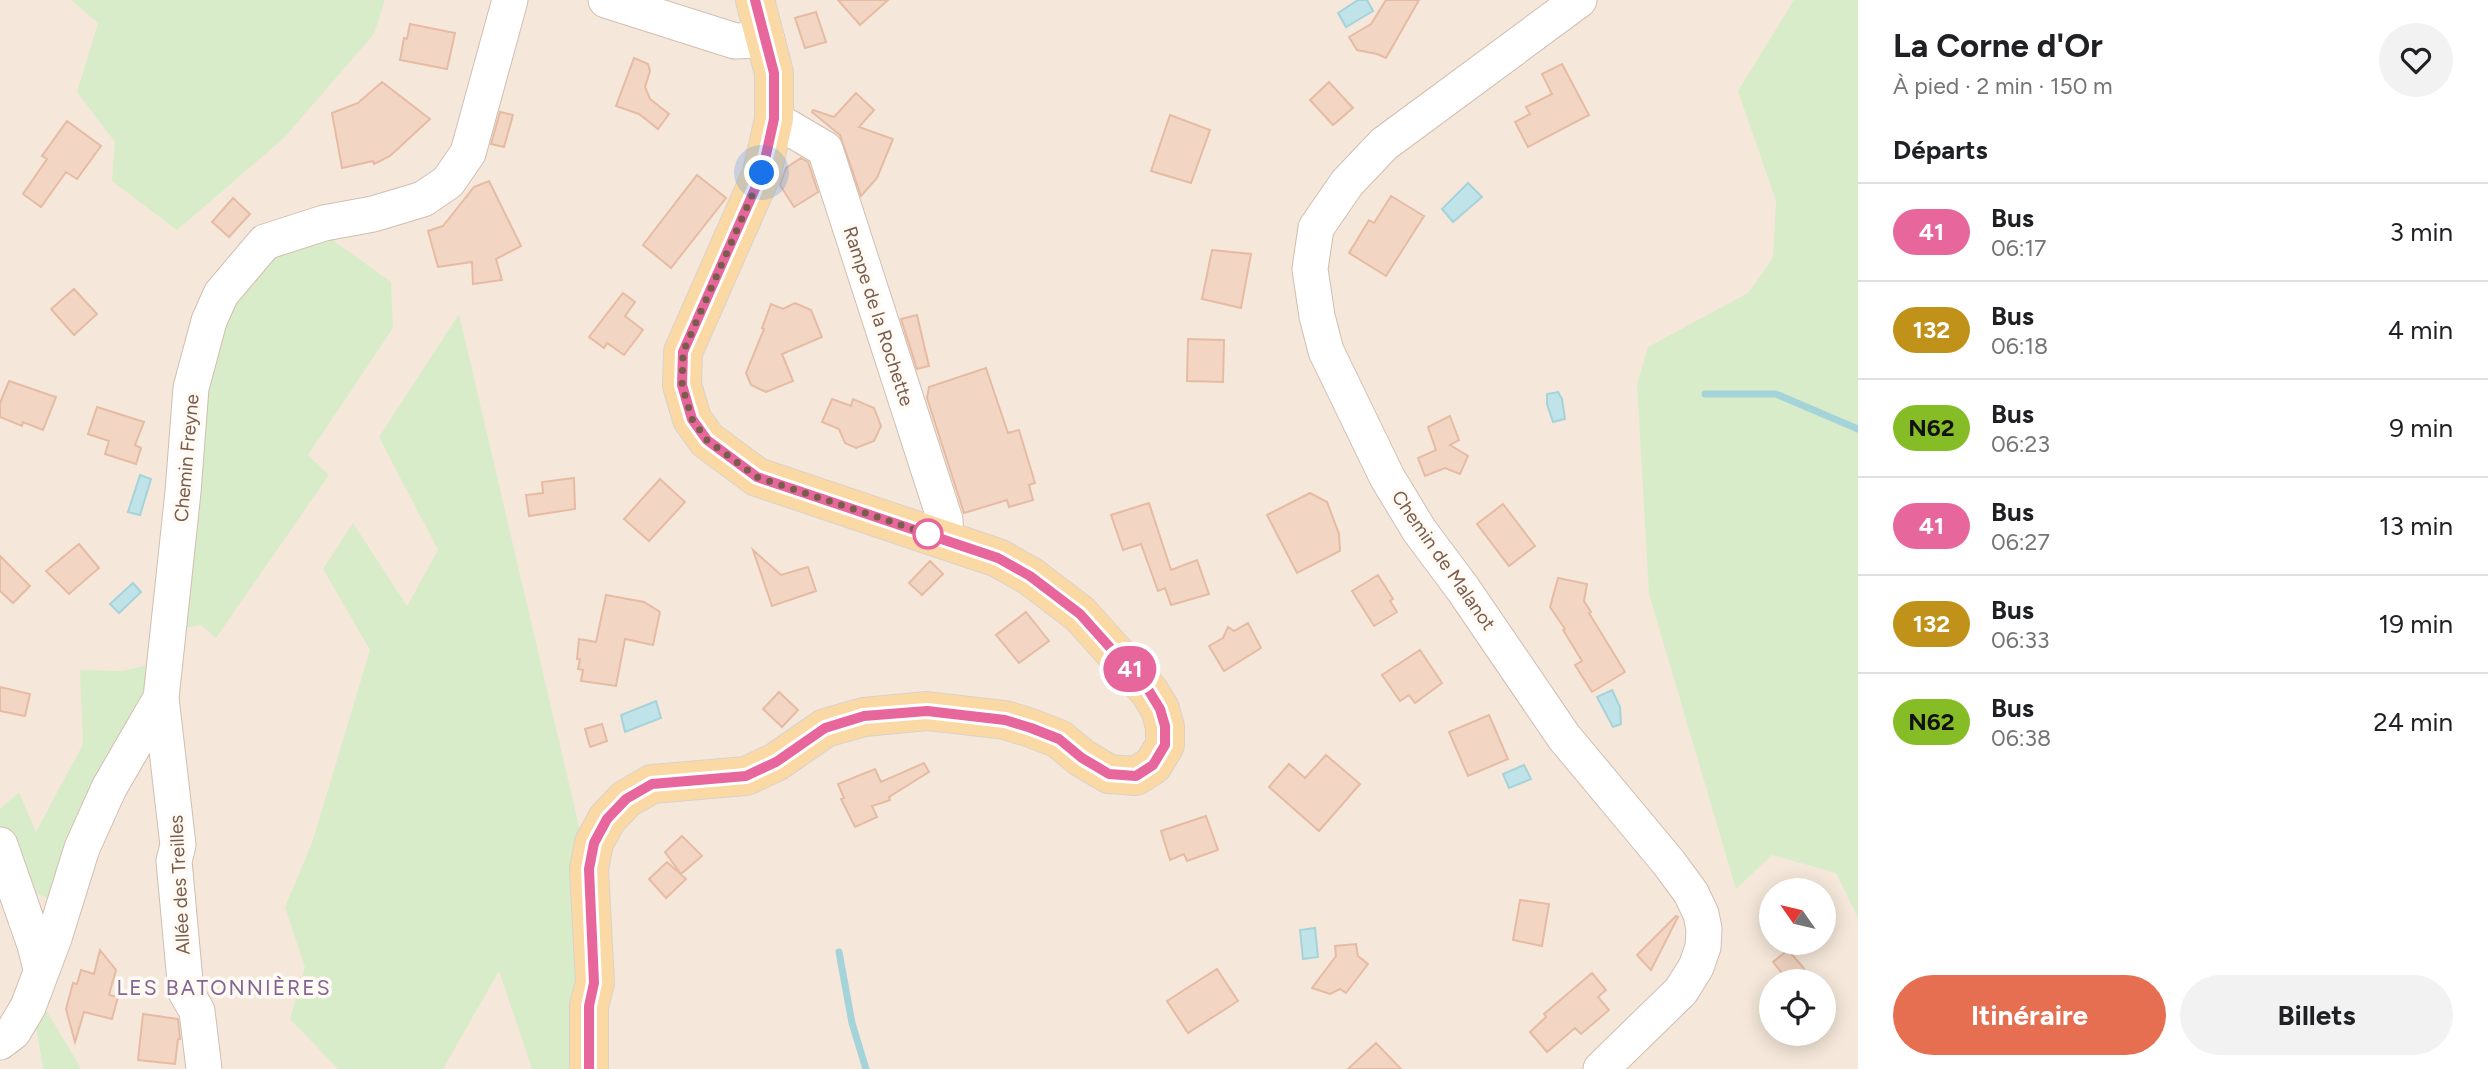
<!DOCTYPE html>
<html lang="fr">
<head>
<meta charset="utf-8">
<style>
  body { margin:0; font-family:Figtree,sans-serif; background:#f2f2f2; color:#202124; height:100vh; display:flex; flex-direction:column; font-size:26px; white-space:nowrap }
  * { box-sizing:border-box; margin:0 }
  p { font-size:23px; color:#757577 }
  .icon { flex:none; width:38px; height:38px; fill:none; stroke:currentColor; stroke-width:2; stroke-linecap:round; stroke-linejoin:round }
  .map { position:relative; flex:1; overflow:hidden }
  .details { display:flex; flex-direction:column; background:#fff; width:630px }
  .details>* { flex:none }
  .badge { padding:0 14px; border-radius:23px; font-size:24px; line-height:46px }
  .needle { width:46px; rotate:304deg }
  .tools { position:absolute; left:1759px; top:878px; display:grid; gap:14px }
  .tools a { display:grid; place-items:center; width:77px; height:77px; border-radius:50%; background:#fff; box-shadow:0 4px 18px #0003; font-size:35px }
  .you { position:absolute; width:35px; height:35px; margin:-18px; border:5px solid #fff; border-radius:50%; background:#1a73e8; box-shadow:0 0 0 10px #1a73e833 }
  .map>.badge { position:absolute; translate:-50% -50%; box-shadow:0 0 0 4px #fff }
  h2 { padding:0 35px; font-size:26px; line-height:63px }
  .round { display:grid; place-items:center; flex:none; width:74px; height:74px; border-radius:37px; background:#f2f2f2 }
  .summary { display:flex; align-items:center; justify-content:space-between; height:119px; padding:0 35px }
  h1 { font-size:33px; font-weight:700; line-height:52px }
  .primary-button { display:flex; gap:14px; margin-top:auto; padding:14px 35px }
  .primary-button a { flex:1; height:80px; border-radius:42px; background:#e76f51; color:#fff; font-size:28px; font-weight:700; line-height:80px; text-align:center }
  .primary-button a+a { background:#f2f2f2; color:#202124 }
  ul { padding:0; list-style:none }
  li { display:flex; align-items:center; gap:21px; height:98px; padding:0 35px; border-top:2px solid #e0e0e0 }
  li div { flex:1 }
  li b { display:block; font-size:26px }
  li em { font-style:normal }
  li .badge { min-width:77px; font-weight:700; text-align:center }
  main { display:flex; flex:1; min-height:0 }
  .map>svg:first-child { display:block }
</style>
</head>
<body>
<main>
<div class="map">
<svg width="1858" height="1069" viewBox="0 0 1858 1069">
  <rect width="100%" height="100%" fill="#fdf6ec"/>
  <path fill="#f5e8da" fill-rule="evenodd" d="M 0,0 L 1858,0 L 1858,1069 L 80,1069 L 39,999 L 36,1029 L 43,1069 L 0,1069 ZM 1771,891 L 1824,891 L 1824,943 L 1771,943 ZM 1771,982 L 1824,982 L 1824,1034 L 1771,1034 Z"/>
  <path fill="#d8ecc9" d="M 71,0 L 385,0 L 374,34 L 284,138 L 177,230 L 112,181 L 115,142 L 77,92 L 98,23 Z
    M 1794,0 L 1858,0 L 1858,918 L 1836,873 L 1772,855 L 1736,889 L 1649,594 L 1637,384 L 1648,347 L 1748,293 L 1773,258 L 1776,201 L 1738,91 Z
    M 323,233 L 391,282 L 393,328 L 308,455 L 329,475 L 216,638 L 201,625 L 184,628 L 201,389 L 226,302 L 272,250 Z
    M 459,314 L 581,835 L 579,1069 L 532,1069 L 499,971 L 443,1069 L 338,1069 L 290,1019 L 305,967 L 285,907 L 312,843 L 370,650 L 323,569 L 353,523 L 407,606 L 438,550 L 379,437 Z
    M 155,663 L 52,902 L 26,886 L 0,832 L 0,809 L 19,792 L 36,832 L 83,744 L 80,670 L 122,671 Z
    M 39,998 L 79,1065 L 80,1069 L 43,1069 L 36,1029 Z"/>
  <path fill="#bfe3e8" stroke="#a5d3da" stroke-width="2" d="M 1358,0 L 1367,0 L 1373,11 L 1346,27 L 1338,13 Z
    M 1468,183 L 1482,197 L 1453,222 L 1442,209 Z
    M 1558,392 L 1562,399 L 1565,419 L 1553,422 L 1547,404 L 1547,394 Z
    M 140,475 L 151,479 L 140,515 L 128,512 Z
    M 133,583 L 141,592 L 119,613 L 110,604 Z
    M 1612,690 L 1620,707 L 1621,724 L 1613,727 L 1597,697 Z
    M 656,701 L 661,718 L 625,732 L 621,715 Z
    M 1524,765 L 1531,779 L 1509,788 L 1503,774 Z
    M 1315,928 L 1318,957 L 1303,959 L 1300,930 Z"/>
  <g fill="none" stroke-linecap="round" stroke-linejoin="round">
    <path stroke="#a5d3da" stroke-width="7" d="M 1705,394 L 1776,394 L 1858,429
      M 839,952 L 852,1023 L 866,1069"/>
  </g>
  <path fill="#f3d5c3" stroke="#e6bba3" stroke-width="2" d="M 838,0 L 888,0 L 860,25 Z
    M 1386,0 L 1419,0 L 1386,58 L 1377,54 L 1357,50 L 1349,37 L 1371,24 Z
    M 816,12 L 826,42 L 805,48 L 795,18 Z
    M 410,24 L 455,33 L 447,69 L 400,60 L 404,38 L 407,39 Z
    M 634,58 L 648,64 L 650,71 L 645,87 L 650,99 L 669,114 L 658,129 L 639,114 L 616,106 Z
    M 1562,64 L 1589,115 L 1528,147 L 1515,122 L 1530,114 L 1526,107 L 1552,94 L 1542,74 Z
    M 382,82 L 430,119 L 390,156 L 374,164 L 373,161 L 342,168 L 332,113 L 358,103 Z
    M 1329,82 L 1353,108 L 1333,125 L 1310,100 Z
    M 856,93 L 874,110 L 859,127 L 893,139 L 877,178 L 861,196 L 840,135 L 812,112 L 813,110 L 834,117 Z
    M 500,112 L 513,115 L 504,147 L 491,144 Z
    M 1170,115 L 1210,130 L 1191,183 L 1151,171 Z
    M 67,121 L 101,146 L 77,179 L 66,172 L 41,207 L 23,194 L 47,159 L 42,156 Z
    M 801,158 L 808,162 L 818,192 L 794,207 L 780,185 L 786,168 Z
    M 697,175 L 726,198 L 671,268 L 643,245 Z
    M 489,181 L 521,246 L 496,259 L 502,280 L 473,284 L 472,262 L 438,267 L 428,231 L 443,226 L 474,187 Z
    M 1391,196 L 1424,216 L 1386,276 L 1349,253 L 1369,220 L 1374,223 Z
    M 233,198 L 250,214 L 229,237 L 212,222 Z
    M 1212,250 L 1251,254 L 1241,308 L 1202,299 Z
    M 74,289 L 97,314 L 74,335 L 51,309 Z
    M 623,293 L 635,302 L 625,316 L 643,330 L 624,355 L 607,343 L 604,348 L 589,337 Z
    M 795,303 L 811,310 L 822,337 L 782,354 L 793,381 L 766,392 L 751,385 L 746,373 L 764,329 L 762,328 L 771,304 L 783,309 Z
    M 917,315 L 929,366 L 917,369 L 901,319 Z
    M 1188,339 L 1224,340 L 1223,382 L 1187,381 Z
    M 986,368 L 1008,433 L 1019,430 L 1035,483 L 1029,485 L 1033,500 L 1009,507 L 1007,500 L 964,513 L 927,398 L 929,387 Z
    M 9,381 L 56,397 L 43,430 L 23,422 L 22,426 L 0,417 L 0,403 Z
    M 832,399 L 851,406 L 853,399 L 874,408 L 881,426 L 874,441 L 856,448 L 845,443 L 839,429 L 822,422 Z
    M 97,407 L 144,422 L 135,445 L 141,448 L 136,464 L 105,454 L 109,441 L 88,434 Z
    M 1450,416 L 1459,440 L 1450,445 L 1468,456 L 1460,474 L 1445,468 L 1425,476 L 1418,458 L 1436,450 L 1428,427 Z
    M 574,478 L 575,509 L 529,516 L 526,495 L 543,493 L 542,482 Z
    M 660,479 L 685,502 L 649,541 L 624,519 Z
    M 1310,493 L 1327,502 L 1339,534 L 1340,551 L 1297,573 L 1267,515 Z
    M 1149,503 L 1171,570 L 1197,560 L 1209,594 L 1171,605 L 1165,588 L 1158,591 L 1141,544 L 1123,550 L 1111,515 Z
    M 1503,504 L 1535,546 L 1509,566 L 1477,524 Z
    M 79,544 L 99,568 L 69,594 L 46,571 Z
    M 753,550 L 781,575 L 808,567 L 816,591 L 772,606 Z
    M 0,556 L 30,586 L 13,603 L 0,591 Z
    M 930,561 L 943,574 L 922,595 L 909,583 Z
    M 1378,575 L 1393,599 L 1390,601 L 1397,612 L 1374,626 L 1352,591 Z
    M 1558,578 L 1587,584 L 1584,601 L 1591,612 L 1589,613 L 1625,672 L 1592,692 L 1575,665 L 1582,661 L 1563,630 L 1565,629 L 1550,607 Z
    M 606,595 L 644,602 L 660,612 L 653,645 L 625,639 L 616,686 L 581,681 L 583,670 L 578,669 L 580,659 L 577,659 L 579,639 L 596,642 Z
    M 1026,612 L 1049,641 L 1019,663 L 996,635 Z
    M 1248,623 L 1261,648 L 1224,671 L 1209,646 L 1223,638 L 1228,627 L 1234,631 Z
    M 1420,650 L 1442,683 L 1415,703 L 1409,695 L 1400,701 L 1382,675 Z
    M 0,687 L 30,694 L 25,716 L 0,711 Z
    M 779,692 L 798,710 L 782,727 L 763,709 Z
    M 1489,715 L 1508,759 L 1468,776 L 1449,732 Z
    M 602,724 L 607,741 L 590,747 L 585,729 Z
    M 1326,755 L 1360,784 L 1319,831 L 1269,787 L 1289,764 L 1305,778 Z
    M 924,763 L 929,772 L 889,797 L 890,800 L 872,806 L 877,817 L 855,827 L 841,799 L 844,798 L 838,784 L 875,769 L 881,782 Z
    M 1206,816 L 1218,850 L 1187,861 L 1184,854 L 1170,860 L 1161,831 Z
    M 682,836 L 702,856 L 681,874 L 665,852 Z
    M 667,862 L 686,879 L 666,898 L 649,879 Z
    M 1520,900 L 1549,904 L 1542,946 L 1513,940 Z
    M 1676,916 L 1678,917 L 1651,970 L 1637,955 Z
    M 1356,944 L 1358,956 L 1368,964 L 1346,993 L 1340,989 L 1330,994 L 1312,988 L 1336,956 L 1335,946 Z
    M 100,950 L 116,970 L 109,995 L 118,997 L 112,1019 L 84,1012 L 75,1042 L 66,1009 L 73,983 L 77,984 L 81,970 L 94,974 Z
    M 1788,950 L 1801,965 L 1814,982 L 1789,982 L 1773,962 Z
    M 1217,969 L 1238,1001 L 1188,1033 L 1167,1001 Z
    M 1592,973 L 1606,990 L 1598,997 L 1609,1010 L 1581,1034 L 1575,1028 L 1547,1052 L 1530,1032 L 1546,1017 L 1544,1014 Z
    M 143,1014 L 178,1019 L 180,1039 L 178,1039 L 175,1064 L 138,1060 Z
    M 1376,1043 L 1401,1069 L 1348,1069 Z"/>
  <g fill="none" stroke-linecap="round" stroke-linejoin="round">
    <g stroke="#d1beb0" stroke-width="37">
      <path id="minor" d="M 606,0 L 735,41 L 767,40
        M 1579,0 L 1384,144 L 1347,183 L 1316,228 L 1310,269 L 1317,316 L 1326,351 L 1387,477 L 1419,530 L 1463,589 L 1564,737 L 1669,863 L 1691,893 L 1701,914 L 1704,929 L 1703,947 L 1696,967 L 1681,991 L 1601,1069
        M 774,119 L 825,149 L 945,520 L 946,541
        M 161,698 L 178,845 L 174,861 L 186,992 L 197,1011 L 204,1069
        M 0,845 L 35,945 L 41,969
        M 0,1042 L 13,1032 L 28,1007 L 54,938 L 82,848 L 109,788 L 161,698 L 183,492 L 191,388 L 209,321 L 221,294 L 265,242 L 324,223 L 373,214 L 423,199 L 448,182 L 468,153 L 510,0"/>
    </g>
    <g stroke="#dad1cd" stroke-width="40">
      <path id="major" d="M 589,1069 L 589,1006 L 595,983 L 589,869 L 594,843 L 607,819 L 626,799 L 652,784 L 746,776 L 776,762 L 825,728 L 864,717 L 927,711 L 1005,720 L 1031,728 L 1059,739 L 1082,758 L 1109,774 L 1136,776 L 1153,765 L 1165,745 L 1165,727 L 1160,709 L 1149,691 L 1080,614 L 1030,576 L 998,558 L 757,477 L 707,440 L 692,419 L 682,385 L 683,352 L 762,173 L 774,119 L 774,73 L 755,0"/>
    </g>
    <use href="#minor" stroke="#fff" stroke-width="35"/>
    <use href="#major" stroke="#fbd9a5" stroke-width="38"/>
  </g>
  <g fill="none" stroke-linecap="round" stroke-linejoin="round">
    <g stroke="#fff" stroke-width="16">
      <path id="line" d="M 589,1069 L 589,1006 L 594,983 L 589,869 L 594,843 L 607,819 L 626,799 L 652,784 L 746,776 L 776,762 L 825,728 L 864,716 L 927,711 L 1005,720 L 1031,728 L 1059,739 L 1082,758 L 1109,774 L 1136,776 L 1153,765 L 1165,745 L 1165,726 L 1160,709 L 1149,691 L 1080,614 L 1030,576 L 998,558 L 757,477 L 707,440 L 692,419 L 682,385 L 683,352 L 762,173 L 774,119 L 774,73 L 755,0"/>
    </g>
    <use href="#line" stroke="#e7679c" stroke-width="10"/>
    <path stroke="#7a5c4d" stroke-width="7" stroke-dasharray="0 12.6" d="M 762,173 L 683,352 L 682,385 L 692,419 L 707,440 L 757,477 L 928,534"/>
  </g>
  <circle fill="#fff" stroke="#e7679c" stroke-width="3.5" cx="928" cy="534" r="14"/>
  <g text-anchor="middle" stroke-width="7" stroke-linejoin="round" paint-order="stroke">
    <g font-size="19" fill="#7a5c4d" stroke="#fffaf3">
      <text transform="translate(879 316) rotate(72)" y="7">Rampe de la Rochette</text>
      <text transform="translate(186 458) rotate(-85)" y="7">Chemin Freyne</text>
      <text transform="translate(1444 560) rotate(55)" y="7">Chemin de Malanot</text>
      <text transform="translate(179 885) rotate(-93)" y="7">Allée des Treilles</text>
    </g>
    <g font-size="21" letter-spacing="2" fill="#846695" stroke="#fffaf3">
      <text x="224" y="995">LES BATONNIÈRES</text>
    </g>
  </g>
</svg>
<div class="tools">
<a><svg class="needle" viewBox="-14 -14 28 28"><path d="M0-13l5 13h-10z" fill="#e53935"/><path d="M0 13l5-13h-10z" fill="#757577"/></svg></a>
<a><svg class="icon" aria-label="locate" viewBox="0 0 24 24"><circle cx="12" cy="12" r="6"/><path d="M12 2v4M12 18v4M2 12h4M18 12h4"/></svg></a>
</div>
<div class="you" style="left:762px;top:173px"></div>
<b class="badge" style="left:1130px;top:669px;background:#e7679c;color:#fff">41</b>
</div>
<section class="details">
<div class="summary"><div><h1>La Corne d'Or</h1><p>À pied · 2 min · 150 m</p></div><a class="round"><svg class="icon" aria-label="heart" viewBox="0 0 24 24"><path d="M12 20l-8-8c-3-5 5-10 8-4 3-6 11-1 8 4z"/></svg></a></div>
<h2>Départs</h2>
<ul>
<li><span class="badge" style="background:#e7679c;color:#fff">41</span><div><b>Bus</b><p>06:17</p></div><em>3 min</em></li>
<li><span class="badge" style="background:#c0921a;color:#fff">132</span><div><b>Bus</b><p>06:18</p></div><em>4 min</em></li>
<li><span class="badge" style="background:#86bc25;color:#111">N62</span><div><b>Bus</b><p>06:23</p></div><em>9 min</em></li>
<li><span class="badge" style="background:#e7679c;color:#fff">41</span><div><b>Bus</b><p>06:27</p></div><em>13 min</em></li>
<li><span class="badge" style="background:#c0921a;color:#fff">132</span><div><b>Bus</b><p>06:33</p></div><em>19 min</em></li>
<li><span class="badge" style="background:#86bc25;color:#111">N62</span><div><b>Bus</b><p>06:38</p></div><em>24 min</em></li>
</ul>
<div class="primary-button"><a>Itinéraire</a><a>Billets</a></div>
</section>
</main>
</body>
</html>
